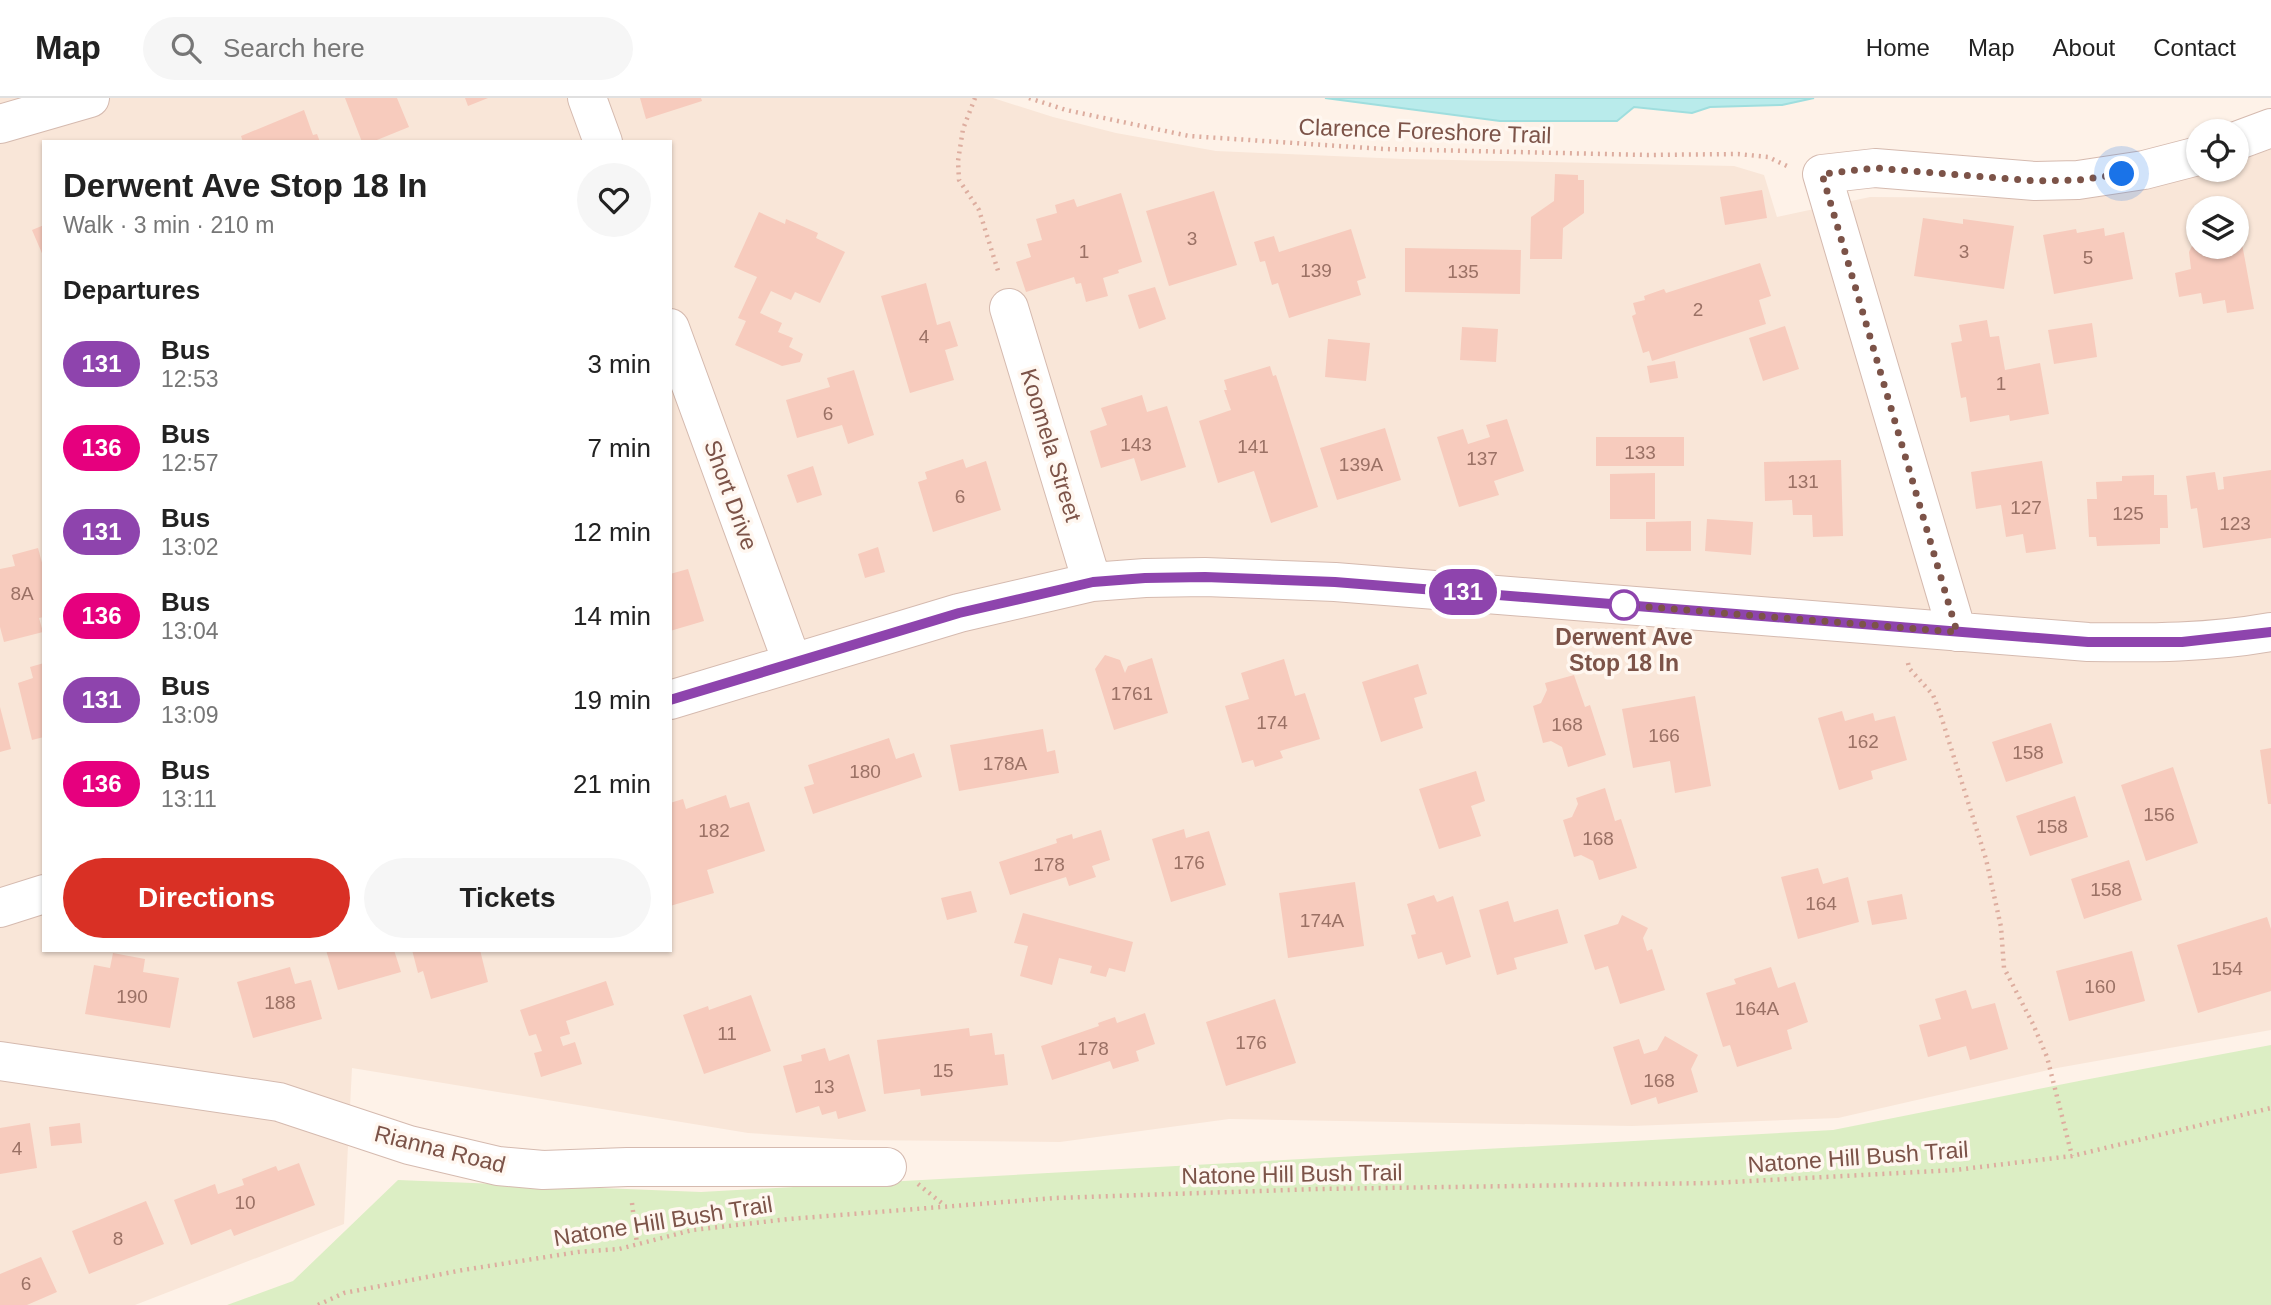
<!DOCTYPE html>
<html lang="en">
<head>
<meta charset="utf-8">
<style>
  body { margin:0; font-family:Arial,sans-serif; background:#f6f6f6; color:#222; height:100vh; display:flex; flex-direction:column; font-size:26px; white-space:nowrap }
  * { box-sizing:border-box; margin:0 }
  p { font-size:23px; color:#767676 }
  .icon { flex:none; width:38px; height:38px; fill:none; stroke:currentColor; stroke-width:2; stroke-linecap:round; stroke-linejoin:round }
  .map { position:relative; flex:1; overflow:hidden }
  .panel { position:absolute; left:42px; top:42px; width:630px; height:812px; display:flex; flex-direction:column; background:#fff; border-radius:0px; box-shadow:0 2px 5px #0004 }
  .panel>* { flex:none }
  .badge { padding:0 14px; border-radius:23px; font-size:24px; line-height:46px }
  .tools { position:absolute; left:2186px; top:21px; display:grid; gap:14px }
  .tools a { display:grid; place-items:center; width:63px; height:63px; border-radius:50%; background:#fff; box-shadow:0 2px 5px #0004; font-size:35px }
  .you { position:absolute; width:35px; height:35px; margin:-18px; border:5px solid #fff; border-radius:50%; background:#1a73e8; box-shadow:0 0 0 10px #1a73e833 }
  .map>.badge { position:absolute; translate:-50% -50%; box-shadow:0 0 0 4px #fff }
  h2 { padding:0 21px; font-size:26px; line-height:63px }
  .round { display:grid; place-items:center; flex:none; width:74px; height:74px; border-radius:37px; background:#f6f6f6 }
  .overview { display:flex; align-items:center; justify-content:space-between; height:119px; padding:0 21px }
  h1 { font-size:33px; font-weight:600; line-height:52px }
  .action { display:flex; gap:14px; margin-top:auto; padding:14px 21px }
  .action a { flex:1; height:80px; border-radius:42px; background:#d93025; color:#fff; font-size:28px; font-weight:600; line-height:80px; text-align:center }
  .action a+a { background:#f6f6f6; color:#222 }
  ul { padding:0; list-style:none }
  li { display:flex; align-items:center; gap:21px; height:84px; padding:0 21px }
  li div { flex:1 }
  li b { display:block; font-size:26px }
  li em { font-style:normal }
  li .badge { min-width:77px; font-weight:700; text-align:center }
  header { display:flex; align-items:center; gap:42px; box-sizing:border-box; height:98px; padding:0 35px; background:#fff; border-bottom:2px solid #e0e0e0 }
  header strong { font-size:33px }
  nav { display:flex; gap:38px; margin-inline-start:auto; font-size:24px }
  .search { width:490px; height:63px; background:#f6f6f6; display:flex; align-items:center; gap:18px; box-sizing:border-box; padding:0 24px; border-radius:38px; color:#767676; font-size:26px }
  .map>svg:first-child { display:block }
</style>
</head>
<body>
<header>
<strong>Map</strong>
<div class="search"><svg class="icon" aria-label="search" viewBox="0 0 24 24"><circle cx="10" cy="10" r="6"/><path d="M15 15l6 6"/></svg>Search here</div>
<nav><a>Home</a><a>Map</a><a>About</a><a>Contact</a></nav>
</header>
<div class="map">
<svg width="2271" height="1207" viewBox="0 0 2271 1207">
  <rect width="100%" height="100%" fill="#fef2e8"/>
  <path fill="#f9e6d8" fill-rule="evenodd" d="M 0,0 L 993,0 L 1053,19 L 1116,35 L 1216,53 L 1403,61 L 1734,68 L 1764,77 L 1777,119 L 1870,99 L 2025,100 L 2171,85 L 2212,72 L 2236,72 L 2237,64 L 2271,51 L 2271,932 L 2057,970 L 1838,1020 L 1632,1028 L 1229,1021 L 1060,1044 L 853,1042 L 748,1035 L 352,970 L 344,1126 L 135,1207 L 0,1207 ZM 44,44 L 670,44 L 670,852 L 44,852 ZM 2198,110 L 2236,110 L 2236,149 L 2198,149 Z"/>
  <path fill="#dceec4" d="M 2271,947 L 2271,1207 L 227,1207 L 293,1183 L 398,1082 L 701,1094 L 1833,1032 L 2084,982 Z"/>
  <path fill="#b9ebeb" stroke="#9fdede" stroke-width="2" d="M 1325,0 L 1814,0 L 1782,7 L 1710,9 L 1692,15 L 1634,9 L 1617,23 L 1500,23 Z"/>
  <path fill="#f7cbbd" d="M 345,0 L 397,0 L 409,29 L 372,44 L 362,44 Z
    M 465,0 L 488,0 L 468,8 Z
    M 640,0 L 701,0 L 702,3 L 646,21 Z
    M 304,12 L 313,37 L 317,36 L 320,44 L 243,44 L 241,38 Z
    M 1555,76 L 1578,77 L 1578,82 L 1584,82 L 1584,115 L 1563,130 L 1562,161 L 1530,161 L 1531,119 L 1554,103 Z
    M 1762,92 L 1767,120 L 1725,127 L 1720,99 Z
    M 1214,93 L 1237,167 L 1169,188 L 1146,113 Z
    M 1121,95 L 1142,164 L 1118,172 L 1119,175 L 1103,180 L 1108,198 L 1086,204 L 1081,185 L 1076,186 L 1074,179 L 1026,194 L 1016,164 L 1031,159 L 1027,146 L 1042,142 L 1036,121 L 1057,115 L 1055,107 L 1074,101 L 1077,109 Z
    M 2236,113 L 2254,211 L 2227,215 L 2225,202 L 2203,206 L 2201,195 L 2179,199 L 2175,175 L 2191,171 L 2189,154 L 2193,146 L 2198,145 L 2198,149 L 2236,149 Z
    M 759,114 L 785,126 L 786,121 L 818,135 L 816,140 L 845,154 L 820,205 L 795,194 L 791,202 L 771,193 L 760,215 L 782,225 L 778,234 L 793,240 L 789,249 L 803,256 L 800,264 L 782,268 L 735,247 L 746,223 L 738,220 L 757,179 L 734,169 Z
    M 1923,120 L 1963,126 L 1963,121 L 2014,128 L 2004,191 L 1914,178 Z
    M 44,127 L 44,160 L 32,132 Z
    M 2104,130 L 2105,138 L 2124,134 L 2133,181 L 2054,196 L 2043,137 L 2076,131 L 2077,135 Z
    M 1351,131 L 1366,180 L 1357,183 L 1361,197 L 1289,220 L 1278,185 L 1272,187 L 1265,163 L 1260,164 L 1254,144 L 1274,138 L 1279,154 Z
    M 1405,150 L 1521,152 L 1520,196 L 1405,194 Z
    M 1760,165 L 1771,198 L 1759,202 L 1766,226 L 1652,263 L 1649,253 L 1643,255 L 1632,218 L 1636,216 L 1633,205 L 1645,202 L 1644,198 L 1664,191 L 1666,195 Z
    M 926,185 L 937,227 L 950,223 L 958,248 L 945,252 L 954,282 L 910,295 L 881,198 Z
    M 1155,189 L 1166,221 L 1139,231 L 1128,197 Z
    M 1987,222 L 1990,239 L 1999,238 L 2005,272 L 2040,265 L 2049,316 L 2010,323 L 2009,317 L 1970,324 L 1966,299 L 1961,300 L 1951,245 L 1962,243 L 1959,227 Z
    M 2092,225 L 2097,259 L 2054,266 L 2048,232 Z
    M 1785,228 L 1799,271 L 1763,283 L 1749,240 Z
    M 1462,229 L 1498,231 L 1496,264 L 1460,262 Z
    M 1328,241 L 1370,245 L 1366,283 L 1325,279 Z
    M 1675,263 L 1678,280 L 1650,285 L 1647,268 Z
    M 1270,268 L 1273,278 L 1276,277 L 1318,409 L 1271,425 L 1254,373 L 1218,385 L 1199,323 L 1231,312 L 1224,292 L 1227,292 L 1224,282 Z
    M 854,272 L 874,337 L 848,346 L 842,327 L 797,340 L 786,302 L 830,289 L 827,280 Z
    M 1142,297 L 1147,314 L 1167,308 L 1186,369 L 1141,383 L 1134,360 L 1101,370 L 1090,333 L 1107,327 L 1101,310 Z
    M 1507,321 L 1524,373 L 1494,383 L 1499,397 L 1459,409 L 1437,339 L 1463,331 L 1468,346 L 1490,339 L 1486,327 Z
    M 1385,330 L 1401,382 L 1337,402 L 1320,350 Z
    M 1596,339 L 1684,339 L 1684,368 L 1596,368 Z
    M 963,361 L 966,370 L 986,363 L 1001,412 L 933,434 L 918,384 L 927,381 L 925,374 Z
    M 1841,362 L 1843,438 L 1813,439 L 1812,417 L 1793,417 L 1792,402 L 1765,403 L 1764,364 Z
    M 2042,363 L 2056,451 L 2026,455 L 2023,436 L 2006,439 L 2001,407 L 1976,411 L 1971,374 Z
    M 813,368 L 822,397 L 797,405 L 787,377 Z
    M 2271,372 L 2271,440 L 2203,450 L 2197,410 L 2191,411 L 2186,378 L 2215,374 L 2218,392 L 2224,391 L 2223,379 Z
    M 1655,375 L 1655,421 L 1610,421 L 1610,376 Z
    M 2154,377 L 2154,397 L 2167,397 L 2168,430 L 2160,430 L 2160,446 L 2097,448 L 2096,439 L 2089,439 L 2087,401 L 2097,401 L 2096,384 L 2122,383 L 2122,378 Z
    M 1707,421 L 1753,424 L 1751,457 L 1705,453 Z
    M 1691,423 L 1691,453 L 1646,453 L 1646,424 Z
    M 878,449 L 885,474 L 865,480 L 858,456 Z
    M 38,450 L 44,472 L 44,519 L 39,520 L 43,534 L 4,544 L 0,529 L 0,471 L 15,468 L 12,457 Z
    M 688,471 L 704,523 L 670,533 L 670,476 Z
    M 1105,557 L 1120,562 L 1125,575 L 1128,568 L 1152,560 L 1168,615 L 1114,632 L 1095,571 Z
    M 1284,561 L 1295,598 L 1305,595 L 1320,641 L 1280,653 L 1283,660 L 1255,669 L 1253,662 L 1242,665 L 1225,608 L 1249,601 L 1241,575 Z
    M 44,565 L 44,639 L 32,642 L 18,585 L 33,580 L 30,569 Z
    M 1418,566 L 1427,596 L 1414,600 L 1423,630 L 1381,644 L 1362,584 Z
    M 1574,577 L 1585,609 L 1590,607 L 1606,657 L 1568,669 L 1562,649 L 1551,643 L 1543,645 L 1533,608 L 1541,605 L 1547,592 L 1545,585 Z
    M 1695,598 L 1711,688 L 1675,695 L 1670,663 L 1633,670 L 1622,611 Z
    M 0,609 L 11,651 L 0,654 Z
    M 1842,613 L 1845,623 L 1873,615 L 1875,623 L 1895,618 L 1907,662 L 1871,673 L 1873,681 L 1839,692 L 1818,620 Z
    M 2051,625 L 2063,665 L 2006,684 L 1992,644 Z
    M 1043,631 L 1047,654 L 1055,652 L 1059,675 L 959,693 L 950,647 Z
    M 889,640 L 896,661 L 914,655 L 922,679 L 813,716 L 804,689 L 814,686 L 808,667 Z
    M 2271,650 L 2271,706 L 2268,706 L 2260,652 Z
    M 2173,669 L 2198,745 L 2146,763 L 2121,687 Z
    M 1476,673 L 1485,703 L 1471,708 L 1481,738 L 1439,751 L 1419,691 Z
    M 1605,690 L 1615,723 L 1621,721 L 1637,770 L 1599,782 L 1593,763 L 1581,757 L 1574,759 L 1563,722 L 1572,719 L 1578,706 L 1576,700 Z
    M 726,697 L 730,710 L 749,704 L 765,753 L 707,772 L 714,795 L 670,808 L 670,705 L 683,701 L 686,711 Z
    M 2075,698 L 2088,739 L 2030,758 L 2016,718 Z
    M 1184,731 L 1186,740 L 1209,733 L 1226,787 L 1171,804 L 1152,741 Z
    M 1101,732 L 1110,762 L 1092,768 L 1096,779 L 1069,788 L 1066,779 L 1010,797 L 999,764 L 1057,745 L 1056,741 L 1072,736 L 1073,741 Z
    M 2129,762 L 2142,802 L 2084,821 L 2071,781 Z
    M 1818,770 L 1823,786 L 1848,779 L 1859,824 L 1798,841 L 1781,779 Z
    M 1355,784 L 1364,848 L 1288,860 L 1279,795 Z
    M 971,793 L 977,814 L 947,822 L 941,800 Z
    M 1902,796 L 1907,821 L 1872,827 L 1867,803 Z
    M 1434,797 L 1437,804 L 1453,798 L 1471,859 L 1446,867 L 1442,854 L 1418,861 L 1411,837 L 1416,836 L 1407,806 Z
    M 1508,803 L 1514,824 L 1558,811 L 1568,845 L 1514,860 L 1517,871 L 1497,877 L 1479,812 Z
    M 1023,815 L 1133,844 L 1125,874 L 1109,870 L 1106,879 L 1090,875 L 1092,868 L 1059,860 L 1052,887 L 1020,878 L 1028,848 L 1014,845 Z
    M 1622,817 L 1648,830 L 1643,840 L 1647,853 L 1652,851 L 1665,892 L 1620,906 L 1608,868 L 1595,872 L 1584,837 L 1618,826 Z
    M 2267,819 L 2271,831 L 2271,893 L 2198,915 L 2177,847 Z
    M 326,852 L 394,852 L 401,874 L 338,892 Z
    M 412,852 L 480,852 L 488,884 L 431,901 L 423,873 L 418,875 Z
    M 2132,853 L 2145,903 L 2069,923 L 2056,873 Z
    M 113,855 L 145,861 L 143,874 L 179,880 L 170,930 L 85,916 L 94,867 L 110,870 Z
    M 290,869 L 295,886 L 311,882 L 322,921 L 253,940 L 237,884 Z
    M 1771,869 L 1778,890 L 1795,884 L 1808,924 L 1787,932 L 1792,951 L 1737,969 L 1730,947 L 1723,949 L 1706,895 L 1736,886 L 1734,881 Z
    M 606,883 L 614,907 L 566,923 L 570,936 L 560,939 L 563,948 L 575,944 L 582,966 L 541,979 L 534,955 L 542,953 L 536,936 L 529,938 L 520,912 Z
    M 1966,892 L 1972,911 L 1995,905 L 2008,951 L 1970,962 L 1966,948 L 1928,959 L 1919,927 L 1941,921 L 1935,901 Z
    M 751,897 L 771,953 L 704,976 L 683,917 L 708,908 L 709,912 Z
    M 1275,901 L 1296,965 L 1226,988 L 1206,924 Z
    M 1145,915 L 1155,946 L 1136,953 L 1139,963 L 1113,971 L 1110,963 L 1052,982 L 1041,948 L 1099,928 L 1098,925 L 1115,919 L 1117,925 Z
    M 969,930 L 970,938 L 992,935 L 995,957 L 1004,956 L 1008,987 L 921,998 L 920,991 L 884,996 L 877,942 Z
    M 1665,938 L 1698,957 L 1691,971 L 1698,994 L 1658,1006 L 1656,999 L 1631,1007 L 1613,949 L 1639,941 L 1644,956 L 1657,952 Z
    M 825,950 L 829,963 L 849,956 L 866,1013 L 838,1021 L 836,1013 L 822,1017 L 819,1008 L 796,1015 L 783,968 L 802,963 L 801,957 Z
    M 30,1025 L 37,1070 L 0,1076 L 0,1030 Z
    M 80,1025 L 82,1045 L 51,1048 L 49,1029 Z
    M 299,1065 L 315,1107 L 234,1138 L 231,1131 L 191,1147 L 174,1102 L 215,1086 L 218,1096 L 244,1087 L 242,1081 L 276,1068 L 278,1073 Z
    M 146,1103 L 164,1146 L 89,1176 L 72,1133 Z
    M 41,1159 L 57,1194 L 27,1207 L 0,1207 L 0,1176 Z"/>
  <g fill="none" stroke-linecap="round" stroke-linejoin="round">
    <g stroke="#d5baaf" stroke-width="40">
      <path id="minor" d="M 587,0 L 603,44
        M 0,26 L 90,0
        M 2236,43 L 2271,30
        M 1009,210 L 1092,484
        M 670,230 L 792,564
        M 1957,534 L 1822,76 L 1875,70 L 2035,83 L 2078,82 L 2144,72 L 2198,58
        M 670,602 L 959,515 L 1092,484 L 1145,480 L 1205,479 L 1335,484 L 2088,544 C 2149,545 2210,545 2271,534
        M 0,810 L 44,796
        M 0,963 L 279,1004 L 409,1047 L 498,1068 L 543,1072 L 627,1069 L 887,1069"/>
    </g>
    <path stroke="#ddad9f" stroke-width="4.5" stroke-dasharray="2 5" stroke-linecap="butt" d="M 975,0 L 963,31 L 958,63 L 959,82 L 979,112 L 999,176
      M 1029,0 L 1066,12 L 1189,38 L 1384,51 L 1648,57 L 1738,56 L 1768,59 L 1787,68
      M 1908,565 L 1909,570 L 1933,597 L 1940,615 L 1986,761 L 2001,829 L 2004,870 L 2033,926 L 2047,959 L 2072,1058
      M 918,1086 L 944,1107
      M 632,1105 L 637,1146
      M 318,1207 L 344,1195 L 463,1172 L 578,1154 L 619,1151 L 693,1132 L 789,1121 L 1055,1100 L 1318,1091 L 1713,1085 L 1955,1072 L 2072,1058 L 2271,1010"/>
    <use href="#minor" stroke="#fff" stroke-width="38"/>
  </g>
  <g fill="none" stroke-linecap="round" stroke-linejoin="round">
    <g stroke="#fff" stroke-width="16">
      <path id="line" d="M 670,602 L 959,515 L 1093,484 L 1145,480 L 1205,479 L 1335,484 L 2088,544 L 2182,544 L 2271,534"/>
    </g>
    <use href="#line" stroke="#8e44ad" stroke-width="10"/>
    <path stroke="#7c5348" stroke-width="7" stroke-dasharray="0 12.6" d="M 1624,507 L 1957,534 L 1822,76 L 1875,70 L 2035,83 L 2078,82 L 2122,76"/>
  </g>
  <circle fill="#fff" stroke="#8e44ad" stroke-width="3.5" cx="1624" cy="507" r="14"/>
  <g text-anchor="middle" stroke-width="7" stroke-linejoin="round" paint-order="stroke">
    <g font-size="19" fill="#9b7165">
      <text x="1192" y="147">3</text>
      <text x="1084" y="160">1</text>
      <text x="1964" y="160">3</text>
      <text x="2088" y="166">5</text>
      <text x="1316" y="179">139</text>
      <text x="1463" y="180">135</text>
      <text x="1698" y="218">2</text>
      <text x="924" y="245">4</text>
      <text x="2001" y="292">1</text>
      <text x="828" y="322">6</text>
      <text x="1136" y="353">143</text>
      <text x="1253" y="355">141</text>
      <text x="1640" y="361">133</text>
      <text x="1482" y="367">137</text>
      <text x="1361" y="373">139A</text>
      <text x="1803" y="390">131</text>
      <text x="960" y="405">6</text>
      <text x="2026" y="416">127</text>
      <text x="2128" y="422">125</text>
      <text x="2235" y="432">123</text>
      <text x="22" y="502">8A</text>
      <text x="1132" y="602">1761</text>
      <text x="1272" y="631">174</text>
      <text x="1567" y="633">168</text>
      <text x="1664" y="644">166</text>
      <text x="1863" y="650">162</text>
      <text x="2028" y="661">158</text>
      <text x="1005" y="672">178A</text>
      <text x="865" y="680">180</text>
      <text x="2159" y="723">156</text>
      <text x="2052" y="735">158</text>
      <text x="714" y="739">182</text>
      <text x="1598" y="747">168</text>
      <text x="1189" y="771">176</text>
      <text x="1049" y="773">178</text>
      <text x="2106" y="798">158</text>
      <text x="1821" y="812">164</text>
      <text x="1322" y="829">174A</text>
      <text x="2227" y="877">154</text>
      <text x="2100" y="895">160</text>
      <text x="132" y="905">190</text>
      <text x="280" y="911">188</text>
      <text x="1757" y="917">164A</text>
      <text x="727" y="942">11</text>
      <text x="1251" y="951">176</text>
      <text x="1093" y="957">178</text>
      <text x="943" y="979">15</text>
      <text x="1659" y="989">168</text>
      <text x="824" y="995">13</text>
      <text x="17" y="1057">4</text>
      <text x="245" y="1111">10</text>
      <text x="118" y="1147">8</text>
      <text x="26" y="1192">6</text>
    </g>
    <g font-size="23" fill="#7c5348" stroke="#fff7f0">
      <text transform="translate(1425 33) rotate(2)" y="8">Clarence Foreshore Trail</text>
      <text transform="translate(1051 347) rotate(73)" y="8">Koomela Street</text>
      <text transform="translate(731 397) rotate(70)" y="8">Short Drive</text>
      <text transform="translate(440 1051) rotate(14)" y="8">Rianna Road</text>
      <text transform="translate(1858 1059) rotate(-4)" y="8">Natone Hill Bush Trail</text>
      <text transform="translate(1292 1076) rotate(-1)" y="8">Natone Hill Bush Trail</text>
      <text transform="translate(663 1123) rotate(-9)" y="8">Natone Hill Bush Trail</text>
    </g>
    <g font-size="23" font-weight="bold" fill="#7c5348" stroke="#fff7f0">
      <text x="1624" y="547">Derwent Ave<tspan x="1624" dy="26">Stop 18 In</tspan></text>
    </g>
  </g>
</svg>
<div class="tools">
<a><svg class="icon" aria-label="locate" viewBox="0 0 24 24"><circle cx="12" cy="12" r="6"/><path d="M12 2v4M12 18v4M2 12h4M18 12h4"/></svg></a>
<a><svg class="icon" aria-label="layers" viewBox="0 0 24 24"><path d="M12 4l9 5-9 5-9-5zM3 14l9 5 9-5"/></svg></a>
</div>
<div class="you" style="left:2122px;top:76px"></div>
<b class="badge" style="left:1463px;top:494px;background:#8e44ad;color:#fff">131</b>
<section class="panel">
<div class="overview"><div><h1>Derwent Ave Stop 18 In</h1><p>Walk · 3 min · 210 m</p></div><a class="round"><svg class="icon" aria-label="heart" viewBox="0 0 24 24"><path d="M12 20l-8-8c-3-5 5-10 8-4 3-6 11-1 8 4z"/></svg></a></div>
<h2>Departures</h2>
<ul>
<li><span class="badge" style="background:#8e44ad;color:#fff">131</span><div><b>Bus</b><p>12:53</p></div><em>3 min</em></li>
<li><span class="badge" style="background:#e6007e;color:#fff">136</span><div><b>Bus</b><p>12:57</p></div><em>7 min</em></li>
<li><span class="badge" style="background:#8e44ad;color:#fff">131</span><div><b>Bus</b><p>13:02</p></div><em>12 min</em></li>
<li><span class="badge" style="background:#e6007e;color:#fff">136</span><div><b>Bus</b><p>13:04</p></div><em>14 min</em></li>
<li><span class="badge" style="background:#8e44ad;color:#fff">131</span><div><b>Bus</b><p>13:09</p></div><em>19 min</em></li>
<li><span class="badge" style="background:#e6007e;color:#fff">136</span><div><b>Bus</b><p>13:11</p></div><em>21 min</em></li>
</ul>
<div class="action"><a>Directions</a><a>Tickets</a></div>
</section>
</div>
</body>
</html>
